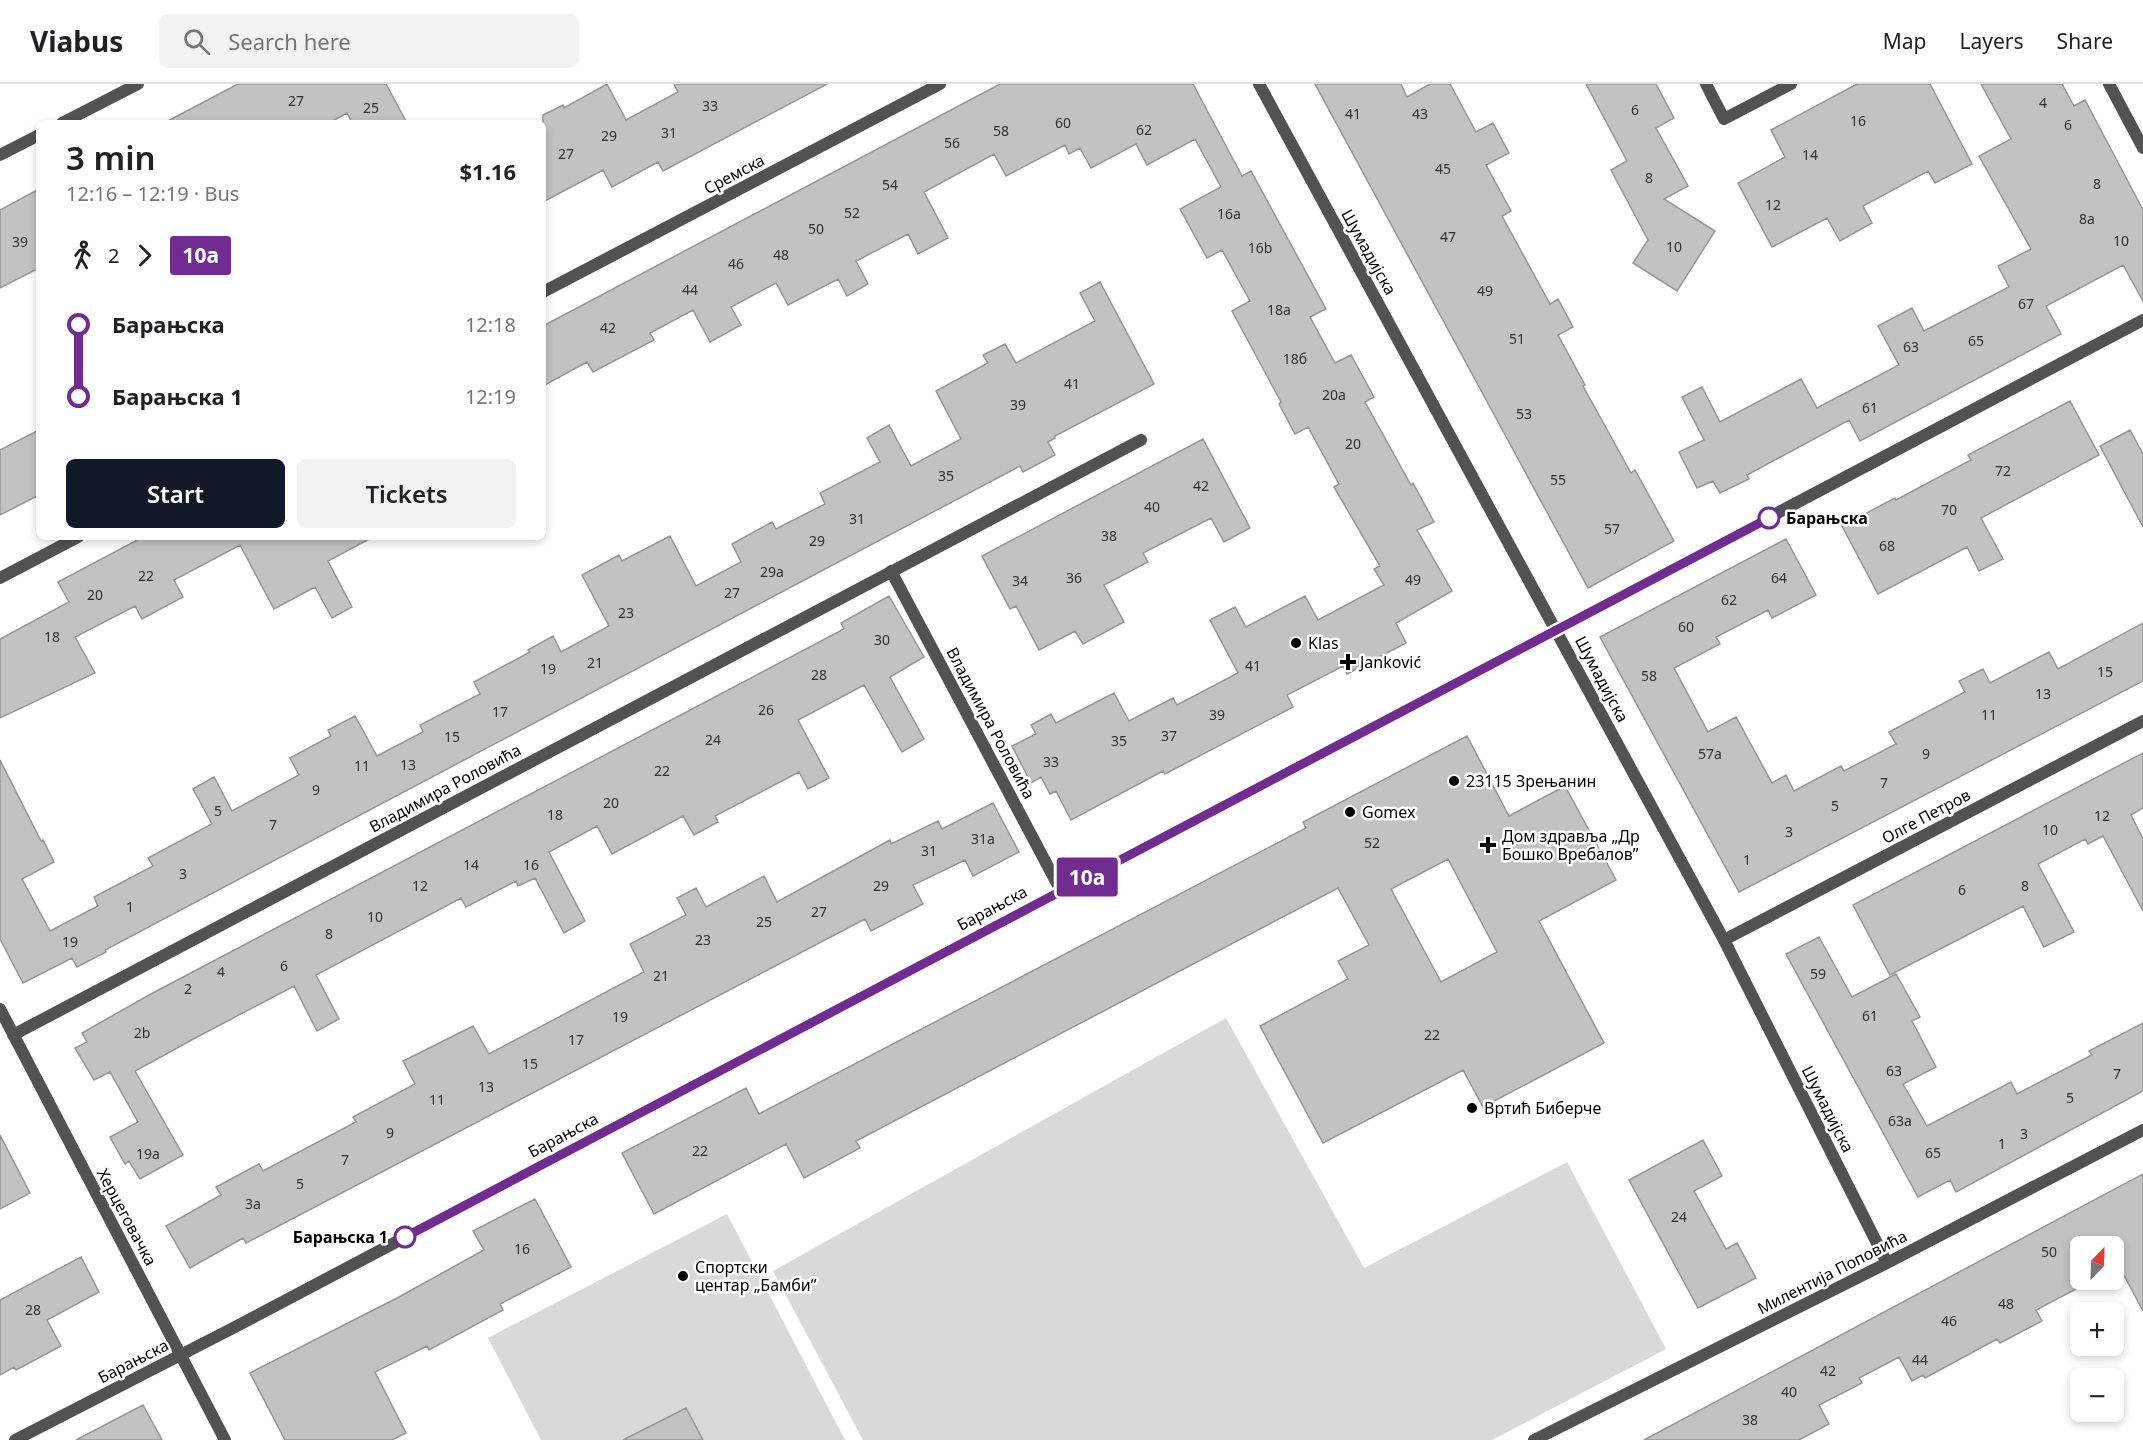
<!DOCTYPE html>
<html lang="en">
<head>
<meta charset="utf-8">
<style>
  body { margin:0; font-family:"Noto Sans",sans-serif; background:#f2f2f2; color:#202124; height:100vh; display:flex; flex-direction:column; font-size:22px; white-space:nowrap }
  * { box-sizing:border-box; margin:0 }
  p { font-size:20px; color:#757577 }
  .icon { flex:none; width:33px; height:33px; fill:none; stroke:currentColor; stroke-width:2; stroke-linecap:round; stroke-linejoin:round }
  .map { position:relative; flex:1; overflow:hidden }
  .details { position:absolute; left:36px; top:36px; width:510px; height:420px; display:flex; flex-direction:column; background:#fff; border-radius:9px; box-shadow:0 3px 9px #0003 }
  .details>* { flex:none }
  .badge { padding:0 12px; border-radius:4px; font-size:21px; line-height:39px }
  .needle { width:39px; rotate:23deg }
  .tools { position:absolute; left:2070px; top:1152px; display:grid; gap:12px }
  .tools a { display:grid; place-items:center; width:54px; height:54px; border-radius:9px; background:#fff; box-shadow:0 3px 9px #0003; font-size:30px }
  .map>.badge { position:absolute; translate:-50% -50%; box-shadow:0 0 0 3px #fff }
  .legs { display:flex; align-items:center; gap:9px; height:66px; padding:0 30px; font-size:20px }
  .legs p { margin-inline-start:auto }
  .head { display:flex; align-items:center; justify-content:space-between; height:102px; padding:0 30px }
  h1 { font-size:33px; font-weight:600; line-height:45px }
  .primary-button { display:flex; gap:12px; margin-top:auto; padding:12px 30px }
  .primary-button a { flex:1; height:69px; border-radius:9px; background:#111827; color:#fff; font-size:24px; font-weight:600; line-height:69px; text-align:center }
  .primary-button a+a { background:#f2f2f2; color:#202124 }
  ul { padding:0 30px; list-style:none }
  li { display:flex; align-items:center; gap:21px; height:72px; font-size:22px }
  li i { display:grid; place-items:center; width:9px; height:100%; margin:0 8px; background:currentColor }
  li i::after { content:''; width:15px; height:15px; margin:-8px; border:4px solid; border-radius:50%; background:#fff }
  li p { margin-inline-start:auto }
  li:first-child i { background:linear-gradient(#0000 50%,currentColor 0) }
  li:last-child i { background:linear-gradient(currentColor 50%,#0000 0) }
  header { display:flex; align-items:center; gap:36px; box-sizing:border-box; height:84px; padding:0 30px; background:#fff; border-bottom:2px solid #e0e0e0 }
  header strong { font-size:28px }
  nav { display:flex; gap:33px; margin-inline-start:auto; font-size:21px }
  .search { width:420px; height:54px; background:#f2f2f2; display:flex; align-items:center; gap:15px; box-sizing:border-box; padding:0 21px; border-radius:9px; color:#757577; font-size:22px }
  .map>svg:first-child { display:block }
</style>
</head>
<body>
<header>
<strong>Viabus</strong>
<div class="search"><svg class="icon" aria-label="search" viewBox="0 0 24 24"><circle cx="10" cy="10" r="6"/><path d="M15 15l6 6"/></svg>Search here</div>
<nav><a>Map</a><a>Layers</a><a>Share</a></nav>
</header>
<div class="map">
<svg width="2143" height="1356" viewBox="0 0 2143 1356">
  <rect width="100%" height="100%" fill="#fff"/>
  <path fill="#d9d9d9" d="M 1226,934 L 1364,1184 L 1567,1078 L 1666,1265 L 1492,1356 L 863,1356 L 773,1187 Z
    M 727,1130 L 845,1356 L 541,1356 L 488,1254 Z"/>
  <path fill="#c2c2c2" stroke="#969696" stroke-width="1.5" fill-rule="evenodd" d="M 238,0 L 386,0 L 407,39 L 352,39 L 347,29 L 329,39 L 164,39 Z
    M 607,0 L 626,36 L 678,8 L 674,0 L 827,0 L 663,87 L 658,78 L 612,103 L 603,86 L 543,118 L 543,31 L 563,21 L 564,24 Z
    M 1000,0 L 1193,0 L 1242,92 L 1251,87 L 1326,225 L 1310,233 L 1335,279 L 1351,271 L 1374,313 L 1365,318 L 1411,401 L 1413,399 L 1434,438 L 1417,446 L 1452,507 L 1396,539 L 1406,559 L 1347,590 L 1343,582 L 1287,611 L 1293,623 L 1165,690 L 1163,687 L 1071,736 L 1056,707 L 1050,710 L 1041,693 L 1031,699 L 1012,662 L 1036,650 L 1031,641 L 1051,630 L 1056,639 L 1114,609 L 1129,637 L 1173,614 L 1177,621 L 1238,589 L 1210,536 L 1235,523 L 1246,543 L 1305,512 L 1318,536 L 1384,501 L 1374,485 L 1380,482 L 1334,403 L 1339,400 L 1308,343 L 1295,350 L 1279,320 L 1281,318 L 1232,227 L 1250,217 L 1222,166 L 1207,174 L 1180,125 L 1221,103 L 1195,55 L 1147,81 L 1136,60 L 1091,84 L 1080,64 L 1069,70 L 1065,61 L 1006,92 L 994,70 L 924,108 L 948,154 L 918,170 L 908,150 L 856,177 L 868,200 L 847,212 L 838,195 L 788,221 L 776,199 L 731,223 L 741,241 L 710,258 L 693,226 L 650,249 L 654,256 L 593,288 L 587,278 L 543,302 L 543,242 Z
    M 1315,0 L 1401,0 L 1407,13 L 1430,0 L 1450,0 L 1476,48 L 1493,39 L 1509,69 L 1486,81 L 1511,127 L 1502,132 L 1550,220 L 1558,215 L 1573,243 L 1558,251 L 1585,301 L 1583,302 L 1631,389 L 1635,386 L 1674,457 L 1588,504 Z
    M 1586,0 L 1656,0 L 1674,34 L 1656,44 L 1688,102 L 1664,115 L 1715,147 L 1677,207 L 1633,179 L 1648,156 L 1611,86 L 1627,77 Z
    M 1857,0 L 1930,0 L 1972,80 L 1935,99 L 1928,87 L 1863,122 L 1872,139 L 1840,157 L 1827,134 L 1772,163 L 1738,99 L 1785,73 L 1771,46 Z
    M 1981,0 L 2062,0 L 2074,22 L 2085,16 L 2143,126 L 2143,217 L 2123,181 L 2046,222 L 2061,250 L 1860,357 L 1849,336 L 1747,391 L 1749,395 L 1720,409 L 1713,397 L 1697,404 L 1679,368 L 1704,356 L 1682,313 L 1702,303 L 1720,338 L 1801,295 L 1817,324 L 1899,281 L 1878,242 L 1912,224 L 1924,247 L 2009,203 L 1998,182 L 2031,165 L 1979,72 L 2011,55 Z
    M 39,105 L 39,184 L 0,204 L 0,126 Z
    M 1100,198 L 1154,300 L 1055,352 L 1055,354 L 1048,358 L 1055,371 L 1023,388 L 1020,382 L 105,866 L 106,868 L 77,883 L 72,874 L 23,899 L 0,855 L 0,676 L 41,757 L 43,756 L 54,778 L 22,795 L 50,847 L 98,822 L 94,813 L 153,782 L 148,774 L 212,740 L 193,705 L 214,693 L 232,727 L 299,691 L 290,674 L 331,652 L 328,646 L 355,632 L 377,672 L 423,648 L 420,641 L 480,610 L 474,598 L 530,568 L 528,566 L 553,552 L 561,568 L 609,542 L 582,491 L 619,471 L 622,477 L 670,452 L 696,502 L 741,478 L 732,460 L 772,438 L 776,445 L 825,420 L 820,409 L 880,378 L 867,354 L 889,341 L 911,382 L 961,355 L 936,307 L 988,279 L 983,271 L 1005,260 L 1016,279 L 1095,237 L 1080,209 Z
    M 2070,317 L 2099,371 L 1981,434 L 2003,475 L 1979,487 L 1967,463 L 1878,510 L 1842,442 L 1895,414 L 1896,416 L 1971,376 L 1968,371 Z
    M 39,346 L 39,411 L 0,431 L 0,366 Z
    M 2130,346 L 2143,370 L 2143,443 L 2100,362 Z
    M 1203,355 L 1250,444 L 1224,458 L 1211,434 L 1143,469 L 1148,478 L 1104,501 L 1124,538 L 1083,560 L 1075,547 L 1039,566 L 1016,522 L 1010,525 L 982,472 Z
    M 143,453 L 373,453 L 328,477 L 352,523 L 332,534 L 315,503 L 274,525 L 240,461 L 174,496 L 183,513 L 142,535 L 135,522 L 75,553 L 95,589 L 0,634 L 0,555 L 69,518 L 58,498 Z
    M 1786,455 L 1816,511 L 1772,534 L 1768,526 L 1716,553 L 1720,560 L 1674,584 L 1708,648 L 1736,633 L 1772,699 L 1786,691 L 1794,707 L 1841,682 L 1844,687 L 1896,660 L 1889,648 L 1965,608 L 1959,597 L 1983,585 L 1990,599 L 2049,568 L 2058,585 L 2143,539 L 2143,597 L 1739,808 L 1600,553 Z
    M 889,512 L 924,573 L 890,593 L 924,655 L 902,668 L 864,601 L 798,636 L 829,694 L 808,705 L 799,688 L 715,732 L 718,738 L 694,751 L 683,732 L 612,770 L 597,742 L 549,768 L 585,837 L 564,849 L 535,794 L 518,802 L 516,797 L 466,823 L 461,814 L 316,891 L 339,935 L 317,947 L 294,902 L 199,952 L 135,987 L 183,1071 L 140,1095 L 129,1077 L 125,1080 L 110,1053 L 138,1038 L 110,988 L 94,996 L 75,964 L 87,958 L 82,949 L 149,911 L 844,545 L 841,539 Z
    M 1467,652 L 1509,732 L 1565,702 L 1616,796 L 1539,837 L 1604,959 L 1483,1023 L 1463,986 L 1323,1059 L 1260,942 L 1348,895 L 1338,877 L 1369,861 L 1338,804 L 856,1057 L 860,1064 L 804,1094 L 786,1060 L 654,1130 L 622,1069 L 746,1004 L 759,1030 L 1306,744 L 1303,738 ZM 1448,775 L 1497,868 L 1441,898 L 1391,805 Z
    M 2143,669 L 2143,724 L 2131,731 L 2143,755 L 2143,827 L 2103,752 L 2088,760 L 2085,755 L 2038,780 L 2074,848 L 2044,863 L 2023,822 L 1890,891 L 1853,821 Z
    M 993,719 L 1019,768 L 973,792 L 965,776 L 913,801 L 923,820 L 871,847 L 865,835 L 246,1159 L 243,1154 L 190,1184 L 166,1142 L 221,1111 L 216,1103 L 259,1080 L 263,1087 L 356,1038 L 353,1033 L 415,1000 L 403,977 L 473,942 L 489,970 L 644,888 L 630,860 L 686,831 L 677,814 L 696,804 L 706,823 L 764,792 L 777,818 L 890,756 L 891,760 L 938,737 L 942,745 Z
    M 1819,853 L 1852,913 L 1896,890 L 1920,933 L 1912,937 L 1936,983 L 1903,1000 L 1927,1042 L 2011,998 L 2017,1010 L 2092,971 L 2089,967 L 2143,939 L 2143,1007 L 1956,1108 L 1950,1096 L 1918,1113 L 1786,870 Z
    M 0,1051 L 30,1109 L 0,1125 Z
    M 1703,1056 L 1722,1092 L 1694,1107 L 1726,1165 L 1737,1159 L 1756,1194 L 1698,1224 L 1629,1096 Z
    M 2143,1090 L 2143,1227 L 2119,1182 L 2114,1185 L 2114,1162 L 2080,1162 L 2080,1196 L 2093,1196 L 2036,1226 L 2042,1237 L 2000,1259 L 1997,1255 L 1925,1294 L 1923,1291 L 1912,1297 L 1899,1273 L 1859,1294 L 1862,1299 L 1819,1321 L 1829,1340 L 1799,1356 L 1644,1356 Z
    M 535,1115 L 571,1183 L 500,1220 L 503,1226 L 429,1266 L 427,1262 L 375,1288 L 406,1349 L 392,1356 L 285,1356 L 250,1289 L 397,1214 L 484,1166 L 473,1147 Z
    M 81,1173 L 99,1208 L 47,1236 L 61,1262 L 16,1286 L 14,1283 L 0,1291 L 0,1216 Z
    M 143,1321 L 162,1356 L 76,1356 Z
    M 686,1324 L 703,1356 L 623,1356 Z"/>
  <g fill="none" stroke-linecap="round" stroke-linejoin="round">
    <path stroke="#525252" stroke-width="12" d="M 1259,0 L 1724,856 L 1887,1179
      M 1706,0 L 1724,35 L 1791,0
      M 2109,0 L 2143,64
      M 62,39 L 138,0
      M 0,71 L 39,51
      M 543,208 L 940,0
      M 891,487 L 1061,807
      M 0,494 L 78,453
      M 1724,856 L 2143,637
      M 0,925 L 225,1356
      M 13,951 L 1141,356
      M 15,1356 L 235,1243 L 2143,236
      M 1534,1356 L 1887,1179 L 2143,1046"/>
  </g>
  <g fill="none" stroke-linecap="round" stroke-linejoin="round">
    <g stroke="#fff" stroke-width="14">
      <path id="line-1" d="M 405,1153 L 1769,434"/>
    </g>
    <use href="#line-1" stroke="#702c91" stroke-width="9"/>
  </g>
  <g fill="#fff" stroke="#702c91" stroke-width="3">
    <circle cx="1769" cy="434" r="10"/>
    <circle cx="405" cy="1153" r="10"/>
  </g>
  <g fill="#000" stroke="#fff" stroke-width="2">
    <circle cx="1296" cy="559" r="6"/>
    <path d="M1345 569h6v6h6v6h-6v6h-6v-6h-6v-6h6z"/>
    <circle cx="1454" cy="697" r="6"/>
    <circle cx="1350" cy="728" r="6"/>
    <path d="M1485 752h6v6h6v6h-6v6h-6v-6h-6v-6h6z"/>
    <circle cx="1472" cy="1024" r="6"/>
    <circle cx="683" cy="1192" r="6"/>
  </g>
  <g text-anchor="middle" stroke-width="5" stroke-linejoin="round" paint-order="stroke">
    <g font-size="14" fill="#303030">
      <text x="296" y="22">27</text>
      <text x="2043" y="24">4</text>
      <text x="710" y="27">33</text>
      <text x="371" y="29">25</text>
      <text x="1635" y="31">6</text>
      <text x="1353" y="35">41</text>
      <text x="1420" y="35">43</text>
      <text x="1858" y="42">16</text>
      <text x="1063" y="44">60</text>
      <text x="2068" y="46">6</text>
      <text x="1144" y="51">62</text>
      <text x="1001" y="52">58</text>
      <text x="669" y="54">31</text>
      <text x="609" y="57">29</text>
      <text x="952" y="64">56</text>
      <text x="566" y="75">27</text>
      <text x="1810" y="76">14</text>
      <text x="1443" y="90">45</text>
      <text x="1649" y="99">8</text>
      <text x="2097" y="105">8</text>
      <text x="890" y="106">54</text>
      <text x="1773" y="126">12</text>
      <text x="852" y="134">52</text>
      <text x="1229" y="135">16a</text>
      <text x="2087" y="140">8a</text>
      <text x="816" y="150">50</text>
      <text x="1448" y="158">47</text>
      <text x="2121" y="162">10</text>
      <text x="20" y="163">39</text>
      <text x="1674" y="168">10</text>
      <text x="1260" y="169">16b</text>
      <text x="781" y="176">48</text>
      <text x="736" y="185">46</text>
      <text x="690" y="211">44</text>
      <text x="1485" y="212">49</text>
      <text x="2026" y="225">67</text>
      <text x="1279" y="231">18a</text>
      <text x="608" y="249">42</text>
      <text x="1517" y="260">51</text>
      <text x="1976" y="262">65</text>
      <text x="1911" y="268">63</text>
      <text x="1295" y="280">18б</text>
      <text x="1072" y="305">41</text>
      <text x="1334" y="316">20a</text>
      <text x="1018" y="326">39</text>
      <text x="1870" y="329">61</text>
      <text x="1524" y="335">53</text>
      <text x="1353" y="365">20</text>
      <text x="2003" y="392">72</text>
      <text x="946" y="397">35</text>
      <text x="1558" y="401">55</text>
      <text x="1201" y="407">42</text>
      <text x="1152" y="428">40</text>
      <text x="1949" y="431">70</text>
      <text x="857" y="440">31</text>
      <text x="1612" y="450">57</text>
      <text x="1109" y="457">38</text>
      <text x="817" y="462">29</text>
      <text x="1887" y="467">68</text>
      <text x="772" y="493">29a</text>
      <text x="146" y="497">22</text>
      <text x="1074" y="499">36</text>
      <text x="1779" y="499">64</text>
      <text x="1413" y="501">49</text>
      <text x="1020" y="502">34</text>
      <text x="732" y="514">27</text>
      <text x="95" y="516">20</text>
      <text x="1729" y="521">62</text>
      <text x="626" y="534">23</text>
      <text x="1686" y="548">60</text>
      <text x="52" y="558">18</text>
      <text x="882" y="561">30</text>
      <text x="595" y="584">21</text>
      <text x="1253" y="587">41</text>
      <text x="548" y="590">19</text>
      <text x="2105" y="593">15</text>
      <text x="819" y="596">28</text>
      <text x="1649" y="597">58</text>
      <text x="2043" y="615">13</text>
      <text x="766" y="631">26</text>
      <text x="500" y="633">17</text>
      <text x="1217" y="636">39</text>
      <text x="1989" y="636">11</text>
      <text x="1169" y="657">37</text>
      <text x="452" y="658">15</text>
      <text x="713" y="661">24</text>
      <text x="1119" y="662">35</text>
      <text x="1710" y="675">57a</text>
      <text x="1926" y="675">9</text>
      <text x="1051" y="683">33</text>
      <text x="408" y="686">13</text>
      <text x="362" y="687">11</text>
      <text x="662" y="692">22</text>
      <text x="1884" y="704">7</text>
      <text x="316" y="711">9</text>
      <text x="611" y="724">20</text>
      <text x="1835" y="727">5</text>
      <text x="218" y="732">5</text>
      <text x="555" y="736">18</text>
      <text x="2102" y="737">12</text>
      <text x="273" y="746">7</text>
      <text x="2050" y="751">10</text>
      <text x="1789" y="753">3</text>
      <text x="983" y="760">31a</text>
      <text x="1372" y="764">52</text>
      <text x="929" y="772">31</text>
      <text x="1747" y="781">1</text>
      <text x="471" y="786">14</text>
      <text x="531" y="786">16</text>
      <text x="183" y="795">3</text>
      <text x="420" y="807">12</text>
      <text x="881" y="807">29</text>
      <text x="2025" y="807">8</text>
      <text x="1962" y="811">6</text>
      <text x="130" y="828">1</text>
      <text x="819" y="833">27</text>
      <text x="375" y="838">10</text>
      <text x="764" y="843">25</text>
      <text x="329" y="855">8</text>
      <text x="703" y="861">23</text>
      <text x="70" y="863">19</text>
      <text x="284" y="887">6</text>
      <text x="221" y="893">4</text>
      <text x="1818" y="895">59</text>
      <text x="661" y="897">21</text>
      <text x="188" y="910">2</text>
      <text x="1870" y="937">61</text>
      <text x="620" y="938">19</text>
      <text x="142" y="954">2b</text>
      <text x="1432" y="956">22</text>
      <text x="576" y="961">17</text>
      <text x="530" y="985">15</text>
      <text x="1894" y="992">63</text>
      <text x="2117" y="995">7</text>
      <text x="486" y="1008">13</text>
      <text x="2070" y="1019">5</text>
      <text x="437" y="1021">11</text>
      <text x="1900" y="1042">63a</text>
      <text x="390" y="1054">9</text>
      <text x="2024" y="1055">3</text>
      <text x="2002" y="1065">1</text>
      <text x="700" y="1072">22</text>
      <text x="1933" y="1074">65</text>
      <text x="148" y="1075">19a</text>
      <text x="345" y="1081">7</text>
      <text x="300" y="1105">5</text>
      <text x="253" y="1125">3a</text>
      <text x="1679" y="1138">24</text>
      <text x="522" y="1170">16</text>
      <text x="2049" y="1173">50</text>
      <text x="2006" y="1225">48</text>
      <text x="33" y="1231">28</text>
      <text x="1949" y="1242">46</text>
      <text x="1920" y="1281">44</text>
      <text x="1828" y="1292">42</text>
      <text x="1789" y="1313">40</text>
      <text x="1750" y="1341">38</text>
    </g>
    <g font-size="16" fill="#000" stroke="#fff">
      <text transform="translate(734 90) rotate(-28)" y="6">Сремска</text>
      <text transform="translate(1369 168) rotate(61)" y="6">Шумадијска</text>
      <text transform="translate(1602 595) rotate(62)" y="6">Шумадијска</text>
      <text transform="translate(991 639) rotate(62)" y="6">Владимира Роловића</text>
      <text transform="translate(445 704) rotate(-28)" y="6">Владимира Роловића</text>
      <text transform="translate(1926 732) rotate(-28)" y="6">Олге Петров</text>
      <text transform="translate(992 824) rotate(-28)" y="6">Барањска</text>
      <text transform="translate(1828 1025) rotate(63)" y="6">Шумадијска</text>
      <text transform="translate(563 1051) rotate(-28)" y="6">Барањска</text>
      <text transform="translate(127 1133) rotate(62)" y="6">Херцеговачка</text>
      <text transform="translate(1832 1188) rotate(-27)" y="6">Милентија Поповића</text>
      <text transform="translate(133 1277) rotate(-27)" y="6">Барањска</text>
    </g>
    <g font-size="16" font-weight="bold" fill="#000" stroke="#fff" text-anchor="start">
      <text x="1786" y="440">Барањска</text>
      <text x="388" y="1159" text-anchor="end">Барањска 1</text>
    </g>
    <g font-size="16" fill="#000" stroke="#fff" text-anchor="start">
      <text x="1308" y="565">Klas</text>
      <text x="1360" y="584">Janković</text>
      <text x="1466" y="703">23115 Зрењанин</text>
      <text x="1362" y="734">Gomex</text>
      <text x="1502" y="758">Дом здравља „Др<tspan x="1502" dy="18">Бошко Вребалов”</tspan></text>
      <text x="1484" y="1030">Вртић Биберче</text>
      <text x="695" y="1189">Спортски<tspan x="695" dy="18">центар „Бамби”</tspan></text>
    </g>
  </g>
</svg>
<div class="tools">
<a><svg class="needle" viewBox="-14 -14 28 28"><path d="M0-13l5 13h-10z" fill="#e53935"/><path d="M0 13l5-13h-10z" fill="#757577"/></svg></a>
<a>+</a>
<a>−</a>
</div>
<b class="badge" style="left:1087px;top:793px;background:#702c91;color:#fff">10а</b>
<section class="details">
<div class="head"><div><h1>3 min</h1><p>12:16 – 12:19 · Bus</p></div><b>$1.16</b></div>
<div class="legs"><svg class="icon" aria-label="walk" viewBox="0 0 24 24"><circle cx="13" cy="4" r="2"/><path d="M13 8l-2 6 4 7M11 14l-3 7M7 12l3-4h3l4 4"/></svg>2<svg class="icon" aria-label="forward" viewBox="0 0 24 24"><path d="M9 5l7 7-7 7"/></svg><b class="badge" style="background:#702c91;color:#fff">10а</b></div>
<ul>
<li><i style="color:#702c91"></i><b>Барањска</b><p>12:18</p></li>
<li><i style="color:#702c91"></i><b>Барањска 1</b><p>12:19</p></li>
</ul>
<div class="primary-button"><a>Start</a><a>Tickets</a></div>
</section>
</div>
</body>
</html>
